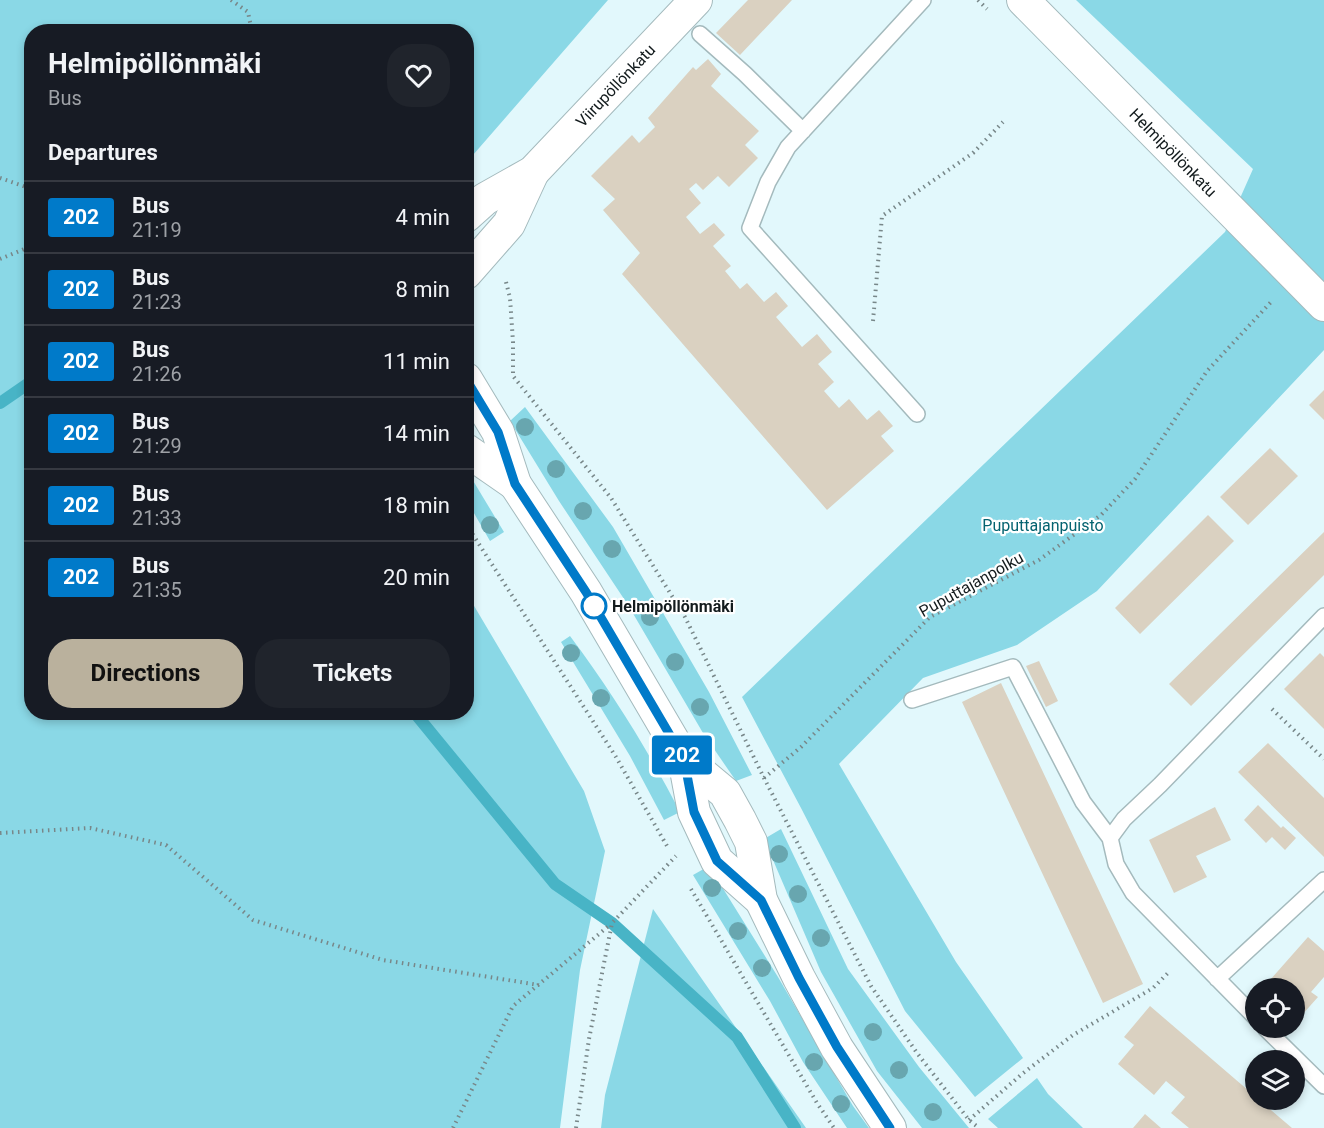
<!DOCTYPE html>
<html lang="en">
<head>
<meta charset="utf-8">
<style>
  body { margin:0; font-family:Roboto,sans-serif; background:#20242c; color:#f1f3f6; height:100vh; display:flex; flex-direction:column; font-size:22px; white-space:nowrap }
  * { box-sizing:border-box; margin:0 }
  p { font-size:20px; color:#9ea1a6 }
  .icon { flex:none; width:33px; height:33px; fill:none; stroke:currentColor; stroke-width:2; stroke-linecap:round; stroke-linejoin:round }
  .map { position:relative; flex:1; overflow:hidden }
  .drawer { position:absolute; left:24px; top:24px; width:450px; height:696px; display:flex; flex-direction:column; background:#171b24; border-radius:24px; box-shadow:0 3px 9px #0003 }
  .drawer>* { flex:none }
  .badge { padding:0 12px; border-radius:4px; font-size:21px; line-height:39px }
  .controls { position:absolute; left:1245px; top:978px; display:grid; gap:12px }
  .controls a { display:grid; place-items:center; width:60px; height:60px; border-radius:50%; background:#171b24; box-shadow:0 3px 9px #0003; font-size:30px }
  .map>.badge { position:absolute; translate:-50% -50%; box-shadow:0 0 0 3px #fff }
  h2 { padding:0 24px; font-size:22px; line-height:54px }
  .round { display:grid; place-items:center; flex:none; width:63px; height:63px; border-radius:24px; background:#20242c }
  .overview { display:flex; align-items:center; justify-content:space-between; height:102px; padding:0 24px }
  h1 { font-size:28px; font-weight:700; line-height:45px }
  .primary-button { display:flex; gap:12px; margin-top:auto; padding:12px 24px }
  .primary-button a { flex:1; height:69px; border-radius:24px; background:#bab19d; color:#111; font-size:24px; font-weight:700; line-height:69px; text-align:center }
  .primary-button a+a { background:#20242c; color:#f1f3f6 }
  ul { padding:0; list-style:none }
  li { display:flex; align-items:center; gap:18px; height:72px; padding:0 24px; border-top:2px solid #363941 }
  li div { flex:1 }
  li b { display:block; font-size:22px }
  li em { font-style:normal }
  li .badge { min-width:66px; font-weight:700; text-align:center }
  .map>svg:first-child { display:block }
</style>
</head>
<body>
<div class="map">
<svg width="1324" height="1128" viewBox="0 0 1324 1128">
  <rect width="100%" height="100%" fill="#e2f8fc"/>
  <path fill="#8ad8e6" d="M 0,0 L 608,0 L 473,155 L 467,152 L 466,32 L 32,32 L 32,712 L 466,712 L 467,594 L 584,791 L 605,851 L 580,970 L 560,1128 L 0,1128 Z
    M 1076,0 L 1324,0 L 1324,350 L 1097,591 L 1017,645 L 923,678 L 839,764 L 956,962 L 1023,1058 L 975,1097 L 905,1011 L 801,808 L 742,697 L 1225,232 L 1253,169 Z
    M 525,407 L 613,527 L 709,692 L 752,775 L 736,781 L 703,733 L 628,605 L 559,501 L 510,421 Z
    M 466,469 L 504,532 L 490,541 L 467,501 Z
    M 570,636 C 612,692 648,750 680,812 L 664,820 L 630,756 L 561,642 Z
    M 781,829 L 848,969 L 919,1067 L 969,1128 L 922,1128 L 877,1071 L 821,972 L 764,839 Z
    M 709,866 L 778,977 L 853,1106 L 869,1128 L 847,1128 L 803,1062 L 770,1001 L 693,875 Z
    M 653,909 L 806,1128 L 601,1128 L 605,1095 Z
    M 1037,1078 L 1048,1094 L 1083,1128 L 998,1128 L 988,1119 Z"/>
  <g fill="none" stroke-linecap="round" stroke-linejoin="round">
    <path stroke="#48b4c6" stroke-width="12" d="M 0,403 L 32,381
      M 414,712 L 555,884 L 612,923 L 737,1037 L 795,1128"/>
  </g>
  <path fill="#dad1c1" d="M 748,0 L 792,0 L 740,55 L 716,33 Z
    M 708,59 L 721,74 L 711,86 L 759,131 L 745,145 L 758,158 L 729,187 L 718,176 L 703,190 L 696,183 L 689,189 L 701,203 L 686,217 L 700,234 L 714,223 L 725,235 L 713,246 L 731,266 L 725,271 L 740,289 L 747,283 L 764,302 L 776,292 L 788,306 L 776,317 L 802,347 L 817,334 L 832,352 L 818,364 L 834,382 L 824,391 L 839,408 L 849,399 L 867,420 L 879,410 L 893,426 L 881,436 L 894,451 L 827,510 L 622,274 L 640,253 L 603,210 L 615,199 L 591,176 L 632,135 L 639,143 L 655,127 L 648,118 L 693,67 L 696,70 Z
    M 1324,390 L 1324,420 L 1309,405 Z
    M 1270,448 L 1298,476 L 1248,525 L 1220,497 Z
    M 1208,515 L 1234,541 L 1140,634 L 1115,608 Z
    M 1324,532 L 1324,575 L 1191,706 L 1169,684 Z
    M 1320,653 L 1324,657 L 1324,729 L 1284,689 Z
    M 1039,661 L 1058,701 L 1046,707 L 1026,666 Z
    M 1001,683 L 1143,984 L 1103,1003 L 962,702 Z
    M 1268,743 L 1324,798 L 1324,857 L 1238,772 Z
    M 1258,805 L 1281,828 L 1283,826 L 1296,838 L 1285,850 L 1272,837 L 1266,843 L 1244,820 Z
    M 1215,807 L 1231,840 L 1196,856 L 1207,877 L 1174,893 L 1149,840 Z
    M 1308,937 L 1324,951 L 1324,977 L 1311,992 L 1318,997 L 1294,1024 L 1294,988 L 1263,988 Z
    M 1150,1006 L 1256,1097 L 1256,1100 L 1259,1100 L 1292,1128 L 1189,1128 L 1171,1113 L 1185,1097 L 1166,1081 L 1154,1095 L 1118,1064 L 1134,1045 L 1124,1037 Z
    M 1145,1114 L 1161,1128 L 1133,1128 Z"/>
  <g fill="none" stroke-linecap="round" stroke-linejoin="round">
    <g stroke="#a4babd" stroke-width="18">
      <path id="service" d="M 700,34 L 745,74 L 803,131
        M 917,414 L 750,228 L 768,182 L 788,147 L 923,0
        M 912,700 L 1013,667 L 1083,802 L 1110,838
        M 1217,979 L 1324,880
        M 1256,1018 L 1133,893 L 1116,864 L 1110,838 L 1124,819 L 1160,785 L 1324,616
        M 1265,1028 L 1324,1086"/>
    </g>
    <g stroke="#a4babd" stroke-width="34">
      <g id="minor">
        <path id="s1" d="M 1023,0 L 1324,305"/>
        <path id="s2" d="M 466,216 L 485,199 L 533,172 L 696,0"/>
        <path d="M 466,273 L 509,224 L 533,172"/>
        <path d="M 466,379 L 498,432 L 515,484 L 586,592 L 684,759 L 694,812 L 717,861 L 761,900"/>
        <path d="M 466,450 L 515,484"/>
        <path d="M 684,759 L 725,793 L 740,820 L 751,842 L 761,900 L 799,978 L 837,1048 L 890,1128"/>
      </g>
    </g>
    <path stroke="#788789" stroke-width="4" stroke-dasharray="1.5 4.5" stroke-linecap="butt" d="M 231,0 L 248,12 L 252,32
      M 978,0 L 987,9
      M 0,178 L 32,189
      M 0,259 L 32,246
      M 506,282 L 510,298 L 513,342 L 513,376 L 611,498 L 685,617 L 764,778 L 871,986 L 917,1053 L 969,1120 L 979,1128
      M 873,321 L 882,216 L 973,153 L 1003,122
      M 466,524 L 616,757 L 667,846
      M 1272,709 L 1324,759
      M 764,778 L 801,747 L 930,617 L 1039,560 L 1101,515 L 1135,479 L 1207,371 L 1271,302
      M 0,833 L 90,828 L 166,845 L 253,920 L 383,960 L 539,985
      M 691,889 L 817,1103 L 834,1128
      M 969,1120 L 1022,1074 L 1073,1035 L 1153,988 L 1170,971
      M 453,1128 L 513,1006 L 611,924
      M 576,1128 L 589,1039 L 612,923 L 676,856"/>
    <use href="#service" stroke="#fff" stroke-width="15"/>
    <use href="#minor" stroke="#fff" stroke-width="32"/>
  </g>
  <g fill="#68a6af">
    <circle cx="525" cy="427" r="9"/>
    <circle cx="556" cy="469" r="9"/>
    <circle cx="583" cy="511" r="9"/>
    <circle cx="490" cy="525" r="9"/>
    <circle cx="612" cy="549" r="9"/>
    <circle cx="650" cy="617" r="9"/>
    <circle cx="571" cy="653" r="9"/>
    <circle cx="675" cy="662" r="9"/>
    <circle cx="601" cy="698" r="9"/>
    <circle cx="700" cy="707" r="9"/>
    <circle cx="779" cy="854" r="9"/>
    <circle cx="712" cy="888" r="9"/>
    <circle cx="798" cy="894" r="9"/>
    <circle cx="738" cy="931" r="9"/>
    <circle cx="821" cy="938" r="9"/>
    <circle cx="762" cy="968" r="9"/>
    <circle cx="873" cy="1032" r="9"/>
    <circle cx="814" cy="1062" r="9"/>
    <circle cx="899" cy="1070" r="9"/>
    <circle cx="841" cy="1104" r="9"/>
    <circle cx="933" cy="1112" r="9"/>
  </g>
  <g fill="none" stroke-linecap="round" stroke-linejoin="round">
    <g stroke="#fff" stroke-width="14">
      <path id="line" d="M 466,379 L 498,432 L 515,484 L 586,592 L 684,759 L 694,812 L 717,861 L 761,900 L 799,978 L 837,1047 L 890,1128"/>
    </g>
    <use href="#line" stroke="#007ac9" stroke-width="9"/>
  </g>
  <circle fill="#fff" stroke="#007ac9" stroke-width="3" cx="594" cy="606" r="12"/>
  <g text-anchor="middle" stroke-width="4.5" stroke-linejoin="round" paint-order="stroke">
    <g font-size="16" fill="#131b1d" stroke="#fff">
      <text dy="6" stroke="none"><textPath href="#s2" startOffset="200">Viirupöllönkatu</textPath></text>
      <text dy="6" stroke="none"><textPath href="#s1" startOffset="214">Helmipöllönkatu</textPath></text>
      <text transform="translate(971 584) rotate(-29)" y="6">Puputtajanpolku</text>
    </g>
    <g font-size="16" fill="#046370" stroke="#fff">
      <text x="1043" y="531">Puputtajanpuisto</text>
    </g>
    <g font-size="16" font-weight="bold" fill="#131b1d" stroke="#fff" text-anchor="start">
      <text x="612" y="612">Helmipöllönmäki</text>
    </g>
  </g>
</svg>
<div class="controls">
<a><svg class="icon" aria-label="locate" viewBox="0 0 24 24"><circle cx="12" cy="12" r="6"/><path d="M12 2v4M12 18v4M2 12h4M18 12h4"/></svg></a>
<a><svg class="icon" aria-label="layers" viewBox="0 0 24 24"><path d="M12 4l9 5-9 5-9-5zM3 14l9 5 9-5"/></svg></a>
</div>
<b class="badge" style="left:682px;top:755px;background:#007ac9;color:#fff">202</b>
<section class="drawer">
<div class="overview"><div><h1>Helmipöllönmäki</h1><p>Bus</p></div><a class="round"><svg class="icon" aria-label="heart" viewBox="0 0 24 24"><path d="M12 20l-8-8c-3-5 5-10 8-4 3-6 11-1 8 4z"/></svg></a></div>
<h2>Departures</h2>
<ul>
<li><span class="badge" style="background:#007ac9;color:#fff">202</span><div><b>Bus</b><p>21:19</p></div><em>4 min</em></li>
<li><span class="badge" style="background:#007ac9;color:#fff">202</span><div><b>Bus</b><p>21:23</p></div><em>8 min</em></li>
<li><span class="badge" style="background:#007ac9;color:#fff">202</span><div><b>Bus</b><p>21:26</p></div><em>11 min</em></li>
<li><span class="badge" style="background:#007ac9;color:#fff">202</span><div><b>Bus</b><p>21:29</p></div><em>14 min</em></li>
<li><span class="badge" style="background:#007ac9;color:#fff">202</span><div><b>Bus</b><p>21:33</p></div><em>18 min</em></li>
<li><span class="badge" style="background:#007ac9;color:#fff">202</span><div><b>Bus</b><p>21:35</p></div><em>20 min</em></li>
</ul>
<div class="primary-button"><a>Directions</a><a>Tickets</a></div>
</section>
</div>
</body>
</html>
